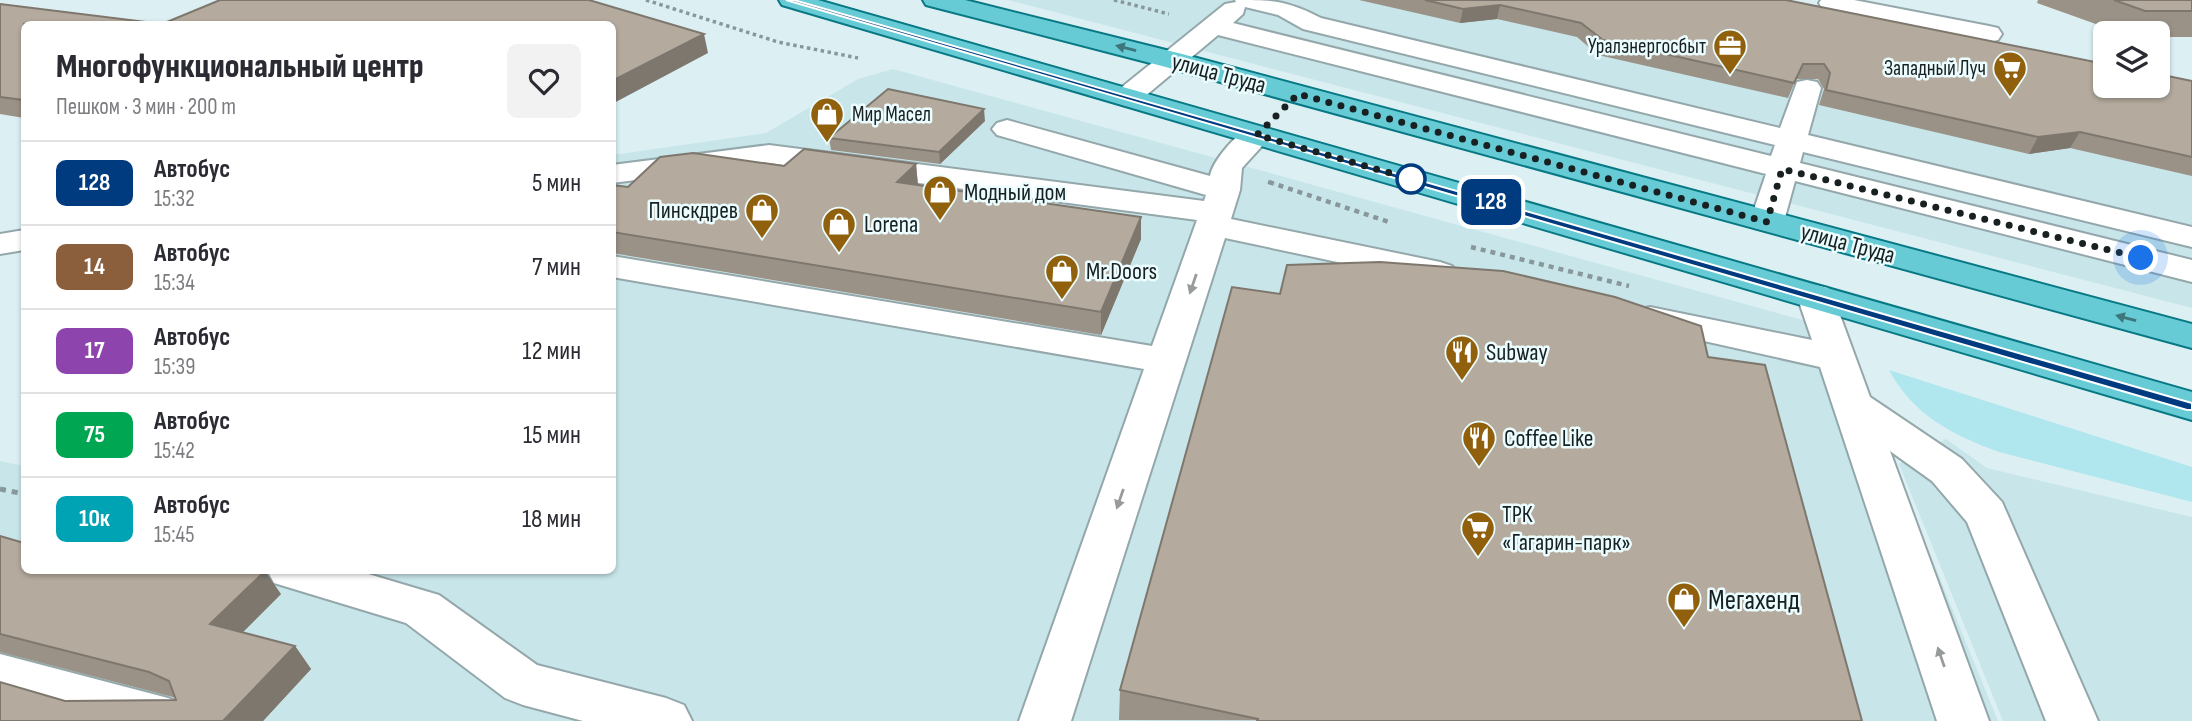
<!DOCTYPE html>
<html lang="ru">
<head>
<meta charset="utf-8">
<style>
  body { margin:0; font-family:"Sofia Sans Condensed",sans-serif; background:#f2f2f3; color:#2b2b33; height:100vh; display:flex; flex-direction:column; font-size:26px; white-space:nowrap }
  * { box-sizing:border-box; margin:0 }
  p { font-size:23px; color:#7c7c81 }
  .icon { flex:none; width:38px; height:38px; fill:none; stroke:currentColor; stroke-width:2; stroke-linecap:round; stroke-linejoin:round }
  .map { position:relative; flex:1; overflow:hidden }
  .sheet { position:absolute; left:21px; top:21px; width:595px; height:553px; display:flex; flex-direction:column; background:#fff; border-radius:10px; box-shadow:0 2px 5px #0004 }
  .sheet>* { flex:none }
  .badge { padding:0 14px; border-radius:10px; font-size:24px; line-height:46px }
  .buttons { position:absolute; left:2093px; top:21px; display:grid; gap:14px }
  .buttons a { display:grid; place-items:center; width:77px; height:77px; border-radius:10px; background:#fff; box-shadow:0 2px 5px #0004; font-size:35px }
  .you { position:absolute; width:35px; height:35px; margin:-18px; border:5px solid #fff; border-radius:50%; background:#1a73e8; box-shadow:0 0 0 10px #1a73e833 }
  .map>.badge { position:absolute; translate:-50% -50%; box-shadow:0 0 0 4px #fff }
  .round { display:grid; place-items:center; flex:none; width:74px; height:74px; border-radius:10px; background:#f2f2f3 }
  .headline { display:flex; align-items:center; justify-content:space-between; height:119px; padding:0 35px }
  h1 { font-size:33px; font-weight:800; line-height:52px }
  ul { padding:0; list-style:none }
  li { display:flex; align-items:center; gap:21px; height:84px; padding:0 35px; border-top:2px solid #e1e1e2 }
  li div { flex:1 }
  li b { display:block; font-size:26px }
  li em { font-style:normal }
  li .badge { min-width:77px; font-weight:700; text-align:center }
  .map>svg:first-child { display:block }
</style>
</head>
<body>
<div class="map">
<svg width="2192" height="721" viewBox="0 0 2192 721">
  <rect width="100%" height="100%" fill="#dcf0f3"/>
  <path fill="#c8e6ea" d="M 1008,0 L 1750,0 L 2105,86 L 2192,88 L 2192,308 Z
    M 893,69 L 1839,330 L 1998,721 L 0,721 L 0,461 L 24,466 L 24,570 L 612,570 L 613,155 L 766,133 L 858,79 Z
    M 1946,439 L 1987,468 L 2192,517 L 2192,721 L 2003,721 L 1899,464 Z"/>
  <path fill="#b0e7ef" d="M 1889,370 L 2192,467 L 2192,502 L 1999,452 C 1952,435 1913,415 1889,370 Z"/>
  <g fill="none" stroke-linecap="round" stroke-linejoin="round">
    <g stroke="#94a7aa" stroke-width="4">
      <path id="minor" d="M 1235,0 C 1273,0 1286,0 1321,18 L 1780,128 L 1797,82 L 1807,80 L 1817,82 L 1821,88 L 1808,135 L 2192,227 L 2192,247 L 1803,152 L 1800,163 L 2192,260 L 2192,282 L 1795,181 L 1784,221 L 1779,228 L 1767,231 L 1755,228 L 1750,221 L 1766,174 L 1218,35 L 1137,103 L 1127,106 L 1117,103 L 1113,97 L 1117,91 L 1225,4 L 1236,2 ZM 1245,7 L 1278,15 L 1303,29 L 1775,145 L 1771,156 L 1233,23 L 1243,14 Z
        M 1821,0 L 1854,0 L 1989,26 L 1998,28 L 2002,34 L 1998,40 L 1989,42 L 1831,10 L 1822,8 L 1819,3 Z
        M 1007,120 L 1210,176 C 1212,162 1236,133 1250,128 C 1257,125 1261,127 1268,129 L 1272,135 L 1242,168 L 1240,190 L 1231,219 L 1440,262 L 1452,266 L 1458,273 L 1452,280 L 1440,284 L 1225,238 L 1071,721 L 1019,721 L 1144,369 L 612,277 L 612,256 L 1152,346 L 1197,220 L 769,163 L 612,183 L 612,165 L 769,145 L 1204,201 L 1206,195 L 997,135 L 992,129 L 997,123 Z
        M 24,230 L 24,250 L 0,254 L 0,234 Z
        M 1815,285 L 1828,288 L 1833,296 L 1870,397 L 1962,459 L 2002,502 L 2098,721 L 2046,721 L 1967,522 L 1932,481 L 1890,451 L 1989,721 L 1937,721 L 1820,367 L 1637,326 L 1632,318 L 1637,310 L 1650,307 L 1812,340 L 1797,296 L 1802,288 Z
        M 267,570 L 355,570 L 422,590 L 439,595 L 537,665 L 666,698 L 684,705 L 692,721 L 583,721 L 523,705 L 505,698 L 406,623 L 274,583 Z
        M 0,654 L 168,698 L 186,705 L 194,721 L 87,721 L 0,696 Z"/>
    </g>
    <g stroke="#087984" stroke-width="4">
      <path id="major" d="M 779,0 L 818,0 L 2192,392 L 2192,420 L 782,5 Z
        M 923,0 L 965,0 L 1182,54 L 2192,324 L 2192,348 L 1162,66 L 926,5 Z"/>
    </g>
    <path stroke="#88979a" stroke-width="3.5" stroke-dasharray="3.5 3.5" stroke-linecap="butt" d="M 646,0 L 778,42 L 858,58
      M 1114,0 L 1169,14
      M 1268,182 L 1275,184"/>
    <path stroke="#88979a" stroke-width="4.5" stroke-dasharray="5 5" stroke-linecap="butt" d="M 1269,182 L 1389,222
      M 1471,247 L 1629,286"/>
    <path stroke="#88979a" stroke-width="5" stroke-dasharray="6 6" stroke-linecap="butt" d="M 0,489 L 24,494"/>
    <use href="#minor" fill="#fff" fill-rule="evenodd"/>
    <use href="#major" fill="#66cbd5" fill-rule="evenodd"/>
  </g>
  <path fill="#9b9287" d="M 1359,0 L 1786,0 L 2192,81 L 2192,176 L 2070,148 L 2029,154 L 1819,105 L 1824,89 L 1818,79 L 1796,79 L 1788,98 L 1598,55 L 1577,37 L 1497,19 L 1460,23 Z
    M 2038,0 L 2192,0 L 2192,37 L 2158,37 L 2158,33 L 2121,33 L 2037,3 Z
    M 0,4 L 24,24 L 24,118 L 0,114 Z
    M 985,121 L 940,164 L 831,150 L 829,138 Z
    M 916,164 L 918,185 L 1141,239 L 1101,335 L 612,253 L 612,185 L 628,187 L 784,166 Z
    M 1280,294 L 1708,357 L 1862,721 L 1119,720 L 1120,690 Z
    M 0,536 L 24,543 L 281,594 L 242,633 L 295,646 L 311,669 L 263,721 L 65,701 L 176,700 L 176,698 L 169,696 L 0,652 Z"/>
  <path fill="#7e776e" d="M 1500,5 L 1497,19 L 1460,23 L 1463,9 Z
    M 704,34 L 708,53 L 612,104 L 612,81 Z
    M 984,109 L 985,121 L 940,164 L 939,152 Z
    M 2080,132 L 2070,148 L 2029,154 L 2038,137 Z
    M 916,164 L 918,186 L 897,182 Z
    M 1141,217 L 1141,239 L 1101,335 L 1101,312 Z
    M 265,571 L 281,594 L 228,647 L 210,624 Z
    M 295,646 L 311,669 L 263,721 L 223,721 Z"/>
  <path fill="#b4aa9d" stroke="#7e776e" stroke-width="2" d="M 220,0 L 589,0 L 704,34 L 612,81 L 612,24 L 162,24 Z
    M 1425,0 L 1786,0 L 2105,64 L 2105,86 L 2158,86 L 2158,74 L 2192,81 L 2192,157 L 2080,132 L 2038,137 L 1826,90 L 1830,73 L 1824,64 L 1803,64 L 1794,83 L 1603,40 L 1581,23 L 1500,5 L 1463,9 Z
    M 2114,0 L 2192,0 L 2192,11 L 2145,11 Z
    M 0,4 L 162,24 L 24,24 L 24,100 L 0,97 Z
    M 888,89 L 984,109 L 939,152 L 829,138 Z
    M 804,149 L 916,164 L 897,182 L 1141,217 L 1101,312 L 612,232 L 612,185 L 628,187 L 660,157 L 693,153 L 784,166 Z
    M 1380,262 L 1503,271 L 1615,297 L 1701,326 L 1708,357 L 1765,365 L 1862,721 L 1257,721 L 1258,719 L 1120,690 L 1232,287 L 1280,294 L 1287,265 Z
    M 0,536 L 24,543 L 24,570 L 265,571 L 210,624 L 295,646 L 223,721 L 0,721 L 0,682 L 65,701 L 176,700 L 169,681 L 149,672 L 0,634 Z"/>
  <defs><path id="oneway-solid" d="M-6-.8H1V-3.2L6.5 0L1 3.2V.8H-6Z" transform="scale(1.75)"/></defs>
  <g fill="#3f767b">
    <use href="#oneway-solid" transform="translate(1126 48) rotate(-166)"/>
    <use href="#oneway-solid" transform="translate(2126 318) rotate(-165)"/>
  </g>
  <g fill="#979b9b">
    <use href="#oneway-solid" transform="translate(1193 284) rotate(109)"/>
    <use href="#oneway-solid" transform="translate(1120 499) rotate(109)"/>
    <use href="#oneway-solid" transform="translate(1941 657) rotate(-109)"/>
  </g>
  <path fill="#003b80" stroke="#fff" stroke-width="2" d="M 786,0 L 794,0 L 2192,403 L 2192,410 L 2187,410 Z"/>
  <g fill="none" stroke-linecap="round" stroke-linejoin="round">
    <path stroke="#182021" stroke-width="7" stroke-dasharray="0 12.6" d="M 1411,179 L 1418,181 L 1257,135 L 1298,94 L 1767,222 L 1782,169 L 2141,258"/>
  </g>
  <defs>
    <g id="office-pin" transform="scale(1.75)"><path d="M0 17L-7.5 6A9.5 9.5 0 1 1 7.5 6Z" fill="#90600c" stroke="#ecfdff"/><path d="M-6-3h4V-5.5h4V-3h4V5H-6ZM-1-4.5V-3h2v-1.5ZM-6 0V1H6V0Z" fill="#fff"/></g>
    <g id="supermarket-pin" transform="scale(1.75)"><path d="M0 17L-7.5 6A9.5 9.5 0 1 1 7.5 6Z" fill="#90600c" stroke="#ecfdff"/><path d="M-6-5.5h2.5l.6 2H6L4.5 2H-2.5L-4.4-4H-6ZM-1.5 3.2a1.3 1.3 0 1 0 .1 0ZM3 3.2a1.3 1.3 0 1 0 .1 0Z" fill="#fff"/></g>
    <g id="shop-pin" transform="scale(1.75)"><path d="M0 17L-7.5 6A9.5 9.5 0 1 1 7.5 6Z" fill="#90600c" stroke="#ecfdff"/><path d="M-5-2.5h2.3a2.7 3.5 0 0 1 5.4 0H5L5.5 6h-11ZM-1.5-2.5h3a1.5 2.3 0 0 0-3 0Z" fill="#fff"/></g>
    <g id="restaurant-pin" transform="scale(1.75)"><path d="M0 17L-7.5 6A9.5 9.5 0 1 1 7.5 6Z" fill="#90600c" stroke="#ecfdff"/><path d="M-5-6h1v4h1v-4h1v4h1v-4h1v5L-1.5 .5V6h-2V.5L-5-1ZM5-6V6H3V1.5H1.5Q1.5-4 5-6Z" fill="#fff"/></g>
  </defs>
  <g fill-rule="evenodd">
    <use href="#office-pin" x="1730" y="46"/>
    <use href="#supermarket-pin" x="2010" y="68"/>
    <use href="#shop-pin" x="827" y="114"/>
    <use href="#shop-pin" x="940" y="192"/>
    <use href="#shop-pin" x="762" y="210"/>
    <use href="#shop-pin" x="839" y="224"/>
    <use href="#shop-pin" x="1062" y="271"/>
    <use href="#restaurant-pin" x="1462" y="352"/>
    <use href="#restaurant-pin" x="1479" y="438"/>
    <use href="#supermarket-pin" x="1478" y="528"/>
    <use href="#shop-pin" x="1684" y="599"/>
  </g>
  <circle fill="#fff" stroke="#003b80" stroke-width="3.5" cx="1411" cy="179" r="14"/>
  <g text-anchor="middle" stroke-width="5" stroke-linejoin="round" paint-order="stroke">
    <g font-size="21" fill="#182021" stroke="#ecfdff" text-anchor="end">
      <text x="1706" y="53">Уралэнергосбыт</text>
      <text x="1986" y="75">Западный Луч</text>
      <text x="852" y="121" text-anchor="start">Мир Масел</text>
    </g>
    <g font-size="24" fill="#182021" stroke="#ecfdff">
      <text transform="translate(1219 73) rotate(15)" y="8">улица Труда</text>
      <text transform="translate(1848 243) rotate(15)" y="8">улица Труда</text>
    </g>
    <g font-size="24" fill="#182021" stroke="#ecfdff" text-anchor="start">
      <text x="964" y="200">Модный дом</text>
      <text x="738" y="218" text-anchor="end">Пинскдрев</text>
      <text x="864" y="232">Lorena</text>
      <text x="1086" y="279">Mr.Doors</text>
      <text x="1486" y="360">Subway</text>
      <text x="1504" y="446">Coffee Like</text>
      <text x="1502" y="522">ТРК<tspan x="1502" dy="28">«Гагарин-парк»</tspan></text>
    </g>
    <g font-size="28" fill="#182021" stroke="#ecfdff" text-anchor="start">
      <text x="1708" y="609">Мегахенд</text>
    </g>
  </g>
</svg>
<div class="buttons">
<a><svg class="icon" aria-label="layers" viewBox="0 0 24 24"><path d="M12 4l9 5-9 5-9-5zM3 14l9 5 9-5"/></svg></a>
</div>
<div class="you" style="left:2141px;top:258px"></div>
<b class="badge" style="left:1491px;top:202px;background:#003b80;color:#fff">128</b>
<section class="sheet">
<div class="headline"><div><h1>Многофункциональный центр</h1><p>Пешком · 3 мин · 200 m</p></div><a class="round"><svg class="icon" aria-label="heart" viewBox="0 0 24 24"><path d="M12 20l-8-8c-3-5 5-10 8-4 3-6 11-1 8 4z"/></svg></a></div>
<ul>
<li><span class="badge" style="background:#003b80;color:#fff">128</span><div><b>Автобус</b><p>15:32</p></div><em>5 мин</em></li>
<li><span class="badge" style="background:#8b5e3c;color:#fff">14</span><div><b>Автобус</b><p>15:34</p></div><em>7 мин</em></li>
<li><span class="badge" style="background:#8e44ad;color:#fff">17</span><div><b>Автобус</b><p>15:39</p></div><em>12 мин</em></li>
<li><span class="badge" style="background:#00a651;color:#fff">75</span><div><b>Автобус</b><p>15:42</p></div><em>15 мин</em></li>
<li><span class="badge" style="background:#00a3b4;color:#fff">10к</span><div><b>Автобус</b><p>15:45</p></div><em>18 мин</em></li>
</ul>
</section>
</div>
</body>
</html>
